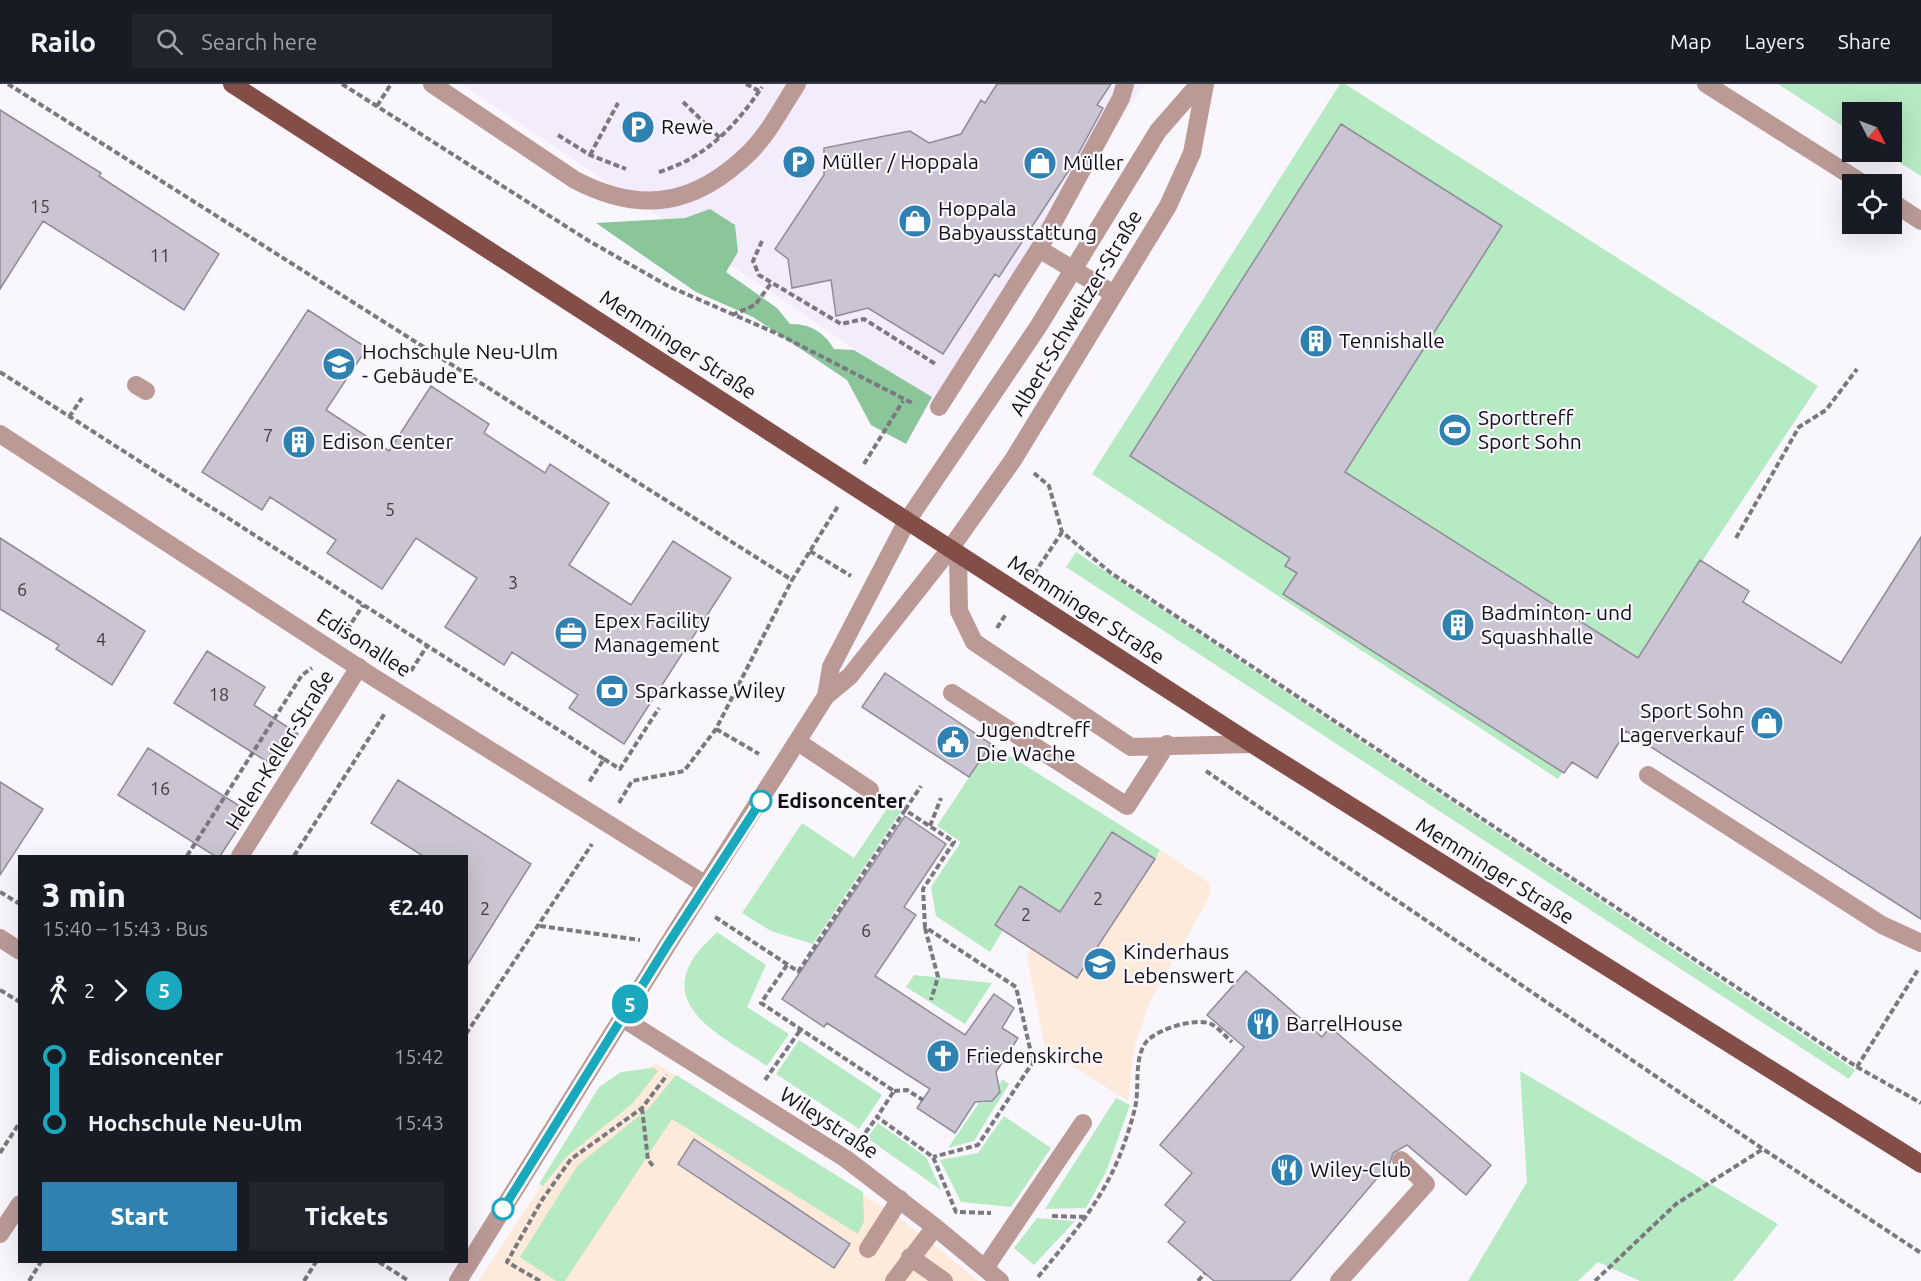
<!DOCTYPE html>
<html lang="en">
<head>
<meta charset="utf-8">
<style>
  body { margin:0; font-family:Ubuntu,sans-serif; background:#20242c; color:#f1f3f6; height:100vh; display:flex; flex-direction:column; font-size:22px; white-space:nowrap }
  * { box-sizing:border-box; margin:0 }
  p { font-size:20px; color:#9ea1a6 }
  .icon { flex:none; width:33px; height:33px; fill:none; stroke:currentColor; stroke-width:2; stroke-linecap:round; stroke-linejoin:round }
  .map { position:relative; flex:1; overflow:hidden }
  .drawer { position:absolute; left:18px; top:771px; width:450px; height:408px; display:flex; flex-direction:column; background:#171b24; border-radius:0px; box-shadow:0 6px 24px #0002 }
  .drawer>* { flex:none }
  .badge { padding:0 12px; border-radius:20px; font-size:21px; line-height:39px }
  .needle { width:39px; rotate:132deg }
  .buttons { position:absolute; left:1842px; top:18px; display:grid; gap:12px }
  .buttons a { display:grid; place-items:center; width:60px; height:60px; border-radius:0px; background:#171b24; box-shadow:0 6px 24px #0002; font-size:30px }
  .map>.badge { position:absolute; translate:-50% -50%; box-shadow:0 0 0 3px #fff }
  .legs { display:flex; align-items:center; gap:9px; height:66px; padding:0 24px; font-size:20px }
  .legs p { margin-inline-start:auto }
  .headline { display:flex; align-items:center; justify-content:space-between; height:102px; padding:0 24px }
  h1 { font-size:33px; font-weight:800; line-height:45px }
  .cta { display:flex; gap:12px; margin-top:auto; padding:12px 24px }
  .cta a { flex:1; height:69px; border-radius:0px; background:#2f81b2; color:#fff; font-size:24px; font-weight:800; line-height:69px; text-align:center }
  .cta a+a { background:#20242c; color:#f1f3f6 }
  ul { padding:0 24px; list-style:none }
  li { display:flex; align-items:center; gap:21px; height:66px; font-size:22px }
  li i { display:grid; place-items:center; width:9px; height:100%; margin:0 8px; background:currentColor }
  li i::after { content:''; width:15px; height:15px; margin:-8px; border:4px solid; border-radius:50%; background:#171b24 }
  li p { margin-inline-start:auto }
  li:first-child i { background:linear-gradient(#0000 50%,currentColor 0) }
  li:last-child i { background:linear-gradient(currentColor 50%,#0000 0) }
  header { display:flex; align-items:center; gap:36px; box-sizing:border-box; height:84px; padding:0 30px; background:#171b24; border-bottom:2px solid #363941 }
  header strong { font-size:28px }
  nav { display:flex; gap:33px; margin-inline-start:auto; font-size:21px }
  .search { width:420px; height:54px; background:#20242c; display:flex; align-items:center; gap:15px; box-sizing:border-box; padding:0 21px; border-radius:0px; color:#9ea1a6; font-size:22px }
  .map>svg:first-child { display:block }
</style>
</head>
<body>
<header>
<strong>Railo</strong>
<div class="search"><svg class="icon" aria-label="search" viewBox="0 0 24 24"><circle cx="10" cy="10" r="6"/><path d="M15 15l6 6"/></svg>Search here</div>
<nav><a>Map</a><a>Layers</a><a>Share</a></nav>
</header>
<div class="map">
<svg width="1921" height="1197" viewBox="0 0 1921 1197">
  <rect width="100%" height="100%" fill="#f9f6fe"/>
  <path fill="#f2ecfd" d="M 462,0 L 1144,0 L 935,319 Z"/>
  <path fill="#fdeada" d="M 1112,748 L 1154,775 L 1160,766 L 1209,799 L 1210,812 L 1149,919 L 1135,961 L 1128,1017 L 1045,964 L 1027,873 L 1031,865 L 995,841 L 1060,828 Z
    M 657,980 L 903,1136 L 978,1197 L 479,1197 L 608,998 Z"/>
  <path fill="#b5eac3" d="M 1340,0 L 1345,0 L 1818,302 L 1558,695 L 1092,390 Z
    M 1778,0 L 1921,0 L 1921,92 L 1883,68 L 1892,68 L 1892,28 L 1852,28 L 1852,48 Z
    M 1076,468 L 1855,986 L 1849,995 L 1066,483 Z
    M 991,660 L 1160,766 L 1155,775 L 1112,748 L 1060,828 L 995,841 L 1003,846 L 990,868 L 936,832 L 931,803 L 961,758 L 937,742 Z
    M 894,714 L 905,721 L 813,860 L 771,847 L 742,829 L 802,739 L 854,774 Z
    M 717,848 L 766,881 L 747,923 L 789,950 L 767,982 C 731,957 657,926 695,872 C 701,863 710,856 717,848 Z
    M 914,891 L 992,899 L 965,940 L 906,903 Z
    M 799,956 L 882,1011 L 859,1045 L 776,990 Z
    M 653,984 L 658,987 L 633,1019 L 566,1073 L 543,1102 L 539,1100 L 599,1003 L 621,988 Z
    M 1520,987 L 1778,1140 L 1733,1197 L 1640,1197 L 1598,1178 L 1578,1197 L 1468,1197 L 1527,1098 Z
    M 676,991 L 863,1108 L 864,1137 L 858,1150 L 672,1035 L 565,1197 L 556,1197 L 520,1173 L 578,1081 L 649,1024 Z
    M 1002,995 L 1009,1000 L 974,1057 L 948,1064 L 979,1019 C 999,1020 996,1008 1002,995 Z
    M 1116,1014 L 1130,1021 L 1106,1088 L 1086,1124 L 1045,1125 Z
    M 1004,1032 L 1051,1064 L 1011,1123 L 961,1118 L 940,1076 L 978,1069 Z
    M 878,1039 L 926,1073 L 941,1106 L 867,1054 Z
    M 1037,1134 L 1075,1137 L 1034,1181 L 1014,1164 Z"/>
  <path fill="#8ac69a" d="M 710,125 L 735,141 L 738,168 L 726,188 L 777,224 L 790,240 C 809,239 824,248 834,265 L 854,266 L 932,313 L 906,360 L 871,341 L 847,296 L 753,233 L 696,208 L 596,139 L 685,134 Z"/>
  <path fill="#cbc5d3" stroke="#908b98" stroke-width="1.5" d="M 997,0 L 1111,0 L 1097,21 L 1103,24 L 1071,83 L 999,193 L 995,190 L 943,270 L 868,224 L 836,232 L 831,196 L 792,204 L 788,175 L 775,165 L 824,91 L 824,64 L 910,47 L 929,59 L 961,50 L 981,16 L 985,19 Z
    M 0,26 L 101,89 L 99,92 L 219,170 L 184,226 L 43,137 L 0,205 Z
    M 1341,40 L 1502,142 L 1345,388 L 1638,574 L 1700,476 L 1749,507 L 1743,518 L 1841,579 L 1921,453 L 1921,835 L 1626,647 L 1597,694 L 1572,678 L 1564,689 L 1283,510 L 1297,489 L 1285,482 L 1290,474 L 1130,372 Z
    M 308,226 L 367,264 L 326,326 L 389,367 L 431,302 L 489,340 L 484,349 L 545,389 L 550,380 L 609,419 L 569,481 L 631,521 L 673,457 L 731,494 L 624,660 L 569,624 L 578,611 L 512,568 L 504,581 L 445,543 L 477,494 L 416,454 L 382,505 L 327,469 L 336,456 L 304,435 L 270,413 L 262,426 L 202,388 Z
    M 0,454 L 145,547 L 112,601 L 56,565 L 59,561 L 0,525 Z
    M 207,567 L 265,603 L 254,621 L 298,650 L 277,684 L 174,619 Z
    M 885,589 L 991,660 L 969,693 L 862,623 Z
    M 148,664 L 249,728 L 220,772 L 215,772 L 118,711 Z
    M 398,696 L 531,780 L 466,883 L 466,772 L 423,772 L 371,739 Z
    M 0,698 L 43,725 L 0,791 Z
    M 905,732 L 946,760 L 904,823 L 916,831 L 875,892 L 965,951 L 994,910 L 1014,924 L 1002,944 L 1018,954 L 996,988 L 1000,1008 L 992,1017 L 975,1018 L 955,1049 L 917,1024 L 930,1005 L 827,939 L 824,943 L 782,915 Z
    M 1112,748 L 1155,775 L 1077,894 L 995,841 L 1020,802 L 1060,828 Z
    M 1246,887 L 1322,953 L 1330,943 L 1491,1081 L 1466,1111 L 1407,1061 L 1393,1069 L 1390,1079 L 1290,1197 L 1214,1197 L 1168,1158 L 1185,1138 L 1165,1121 L 1192,1089 L 1160,1061 L 1244,963 L 1207,931 Z
    M 694,1055 L 850,1160 L 834,1184 L 678,1080 Z"/>
  <g fill="none" stroke-linecap="round" stroke-linejoin="round">
    <path stroke="#7b787f" stroke-width="4" stroke-dasharray="6 3" stroke-linecap="butt" d="M 8,0 L 792,496 L 838,422
      M 342,0 L 589,157 L 668,202 L 778,250 L 914,320
      M 746,0 L 759,7
      M 683,18 L 720,54
      M 377,22 L 391,0
      M 558,51 L 590,71 L 626,85
      M 590,71 L 618,19
      M 659,88 C 705,74 736,42 762,3
      M 762,157 L 753,177 L 759,191 L 841,240 L 864,235 L 937,281
      M 732,231 L 755,221 L 772,198
      M 0,288 L 604,675 L 589,698
      M 69,333 L 82,314
      M 864,380 L 903,317
      M 1034,389 L 1049,402 L 1062,448 L 1111,489 L 1857,983 L 1921,1019
      M 1736,454 L 1799,343 L 1826,326 L 1857,285
      M 810,467 L 851,492
      M 1034,490 L 1062,448
      M 997,544 L 1006,530
      M 347,546 L 363,521
      M 411,587 L 427,562
      M 716,645 L 759,670
      M 604,675 L 620,685 L 659,624
      M 1206,687 L 1763,1065 L 1921,1169
      M 619,719 L 632,697 L 684,687 L 716,645 L 792,496
      M 905,726 L 921,702
      M 930,742 L 941,714
      M 187,772 L 302,591 L 312,584
      M 294,772 L 385,629
      M 0,808 L 20,820
      M 715,833 L 799,888
      M 540,842 L 640,856
      M 925,844 L 938,893 L 931,916
      M 787,881 L 761,919 L 894,1007 L 877,1033 L 933,1073 L 956,1128 L 991,1129
      M 798,888 L 905,726 L 954,758 L 923,805 L 925,843 L 1016,903 L 1033,978 L 978,1061 L 933,1073
      M 0,906 L 20,918
      M 466,950 L 592,760
      M 1857,983 L 1919,884
      M 765,996 L 801,945
      M 894,1007 L 907,1006 L 923,1016
      M 642,1024 L 648,1076 L 655,1084
      M 860,1056 L 877,1033
      M 0,1069 L 20,1038
      M 1052,1132 L 1087,1133
      M 379,1178 L 409,1197
      M 1038,1193 C 1072,1152 1105,1113 1123,1063 C 1128,1049 1133,1034 1136,1019 C 1139,1001 1134,972 1147,957 C 1158,945 1196,933 1211,940 C 1219,944 1226,953 1232,958
      M 29,1197 L 41,1178
      M 304,1197 L 316,1178
      M 540,1197 L 507,1178 L 542,1116 L 571,1075 L 642,1024 L 667,991
      M 1198,1197 L 1205,1189
      M 1595,1197 L 1676,1120 L 1763,1065"/>
    <path stroke="#bb9a96" stroke-width="18" d="M 432,0 L 575,96 C 642,131 696,121 750,68 C 769,49 782,23 797,0
      M 1706,0 L 1864,100
      M 1892,118 L 1921,137
      M 1039,165 L 1114,210
      M 136,301 L 146,307
      M 939,323 L 1039,165 L 1121,14 L 1125,0
      M 0,350 L 373,593 L 706,801
      M 958,470 L 959,527 L 974,558 L 1131,663 L 1252,660
      M 952,609 L 1127,722 L 1167,660
      M 826,612 L 831,583 L 907,437 L 1038,243 L 1158,47 L 1199,0
      M 798,658 L 870,706
      M 1648,691 L 1882,841 L 1921,859
      M 240,772 L 359,583
      M 0,854 L 20,867
      M 622,934 L 846,1075 L 935,1143 L 1000,1197
      M 0,1150 L 20,1120
      M 868,1165 L 900,1115
      M 910,1173 L 944,1197
      M 985,1184 L 1083,1039
      M 458,1197 L 668,860 L 826,612 L 850,592 L 950,465 L 1013,376 L 1168,122 L 1192,69 L 1205,0
      M 894,1197 L 935,1143
      M 1339,1197 L 1426,1100 L 1401,1076"/>
    <path stroke="#834d48" stroke-width="18" d="M 232,0 L 1252,660 L 1921,1080"/>
  </g>
  <g fill="none" stroke-linecap="round" stroke-linejoin="round">
    <g stroke="#fff" stroke-width="14">
      <path id="line-1" d="M 503,1125 L 668,860 L 761,717"/>
    </g>
    <use href="#line-1" stroke="#1aa8be" stroke-width="9"/>
  </g>
  <defs>
    <g id="parking-disc" transform="scale(1.725)"><circle r="9.5" fill="#2f81b2" stroke="#f9f6fe"/><path d="M-3.5-5.5H1a3.5 3.5 0 0 1 0 7H-1V5.5H-3.5ZM-1-3.4V-.6H.8a1.4 1.4 0 0 0 0-2.8Z" fill="#fff"/></g>
    <g id="shop-disc" transform="scale(1.725)"><circle r="9.5" fill="#2f81b2" stroke="#f9f6fe"/><path d="M-5-2.5h2.3a2.7 3.5 0 0 1 5.4 0H5L5.5 6h-11ZM-1.5-2.5h3a1.5 2.3 0 0 0-3 0Z" fill="#fff"/></g>
    <g id="building-disc" transform="scale(1.725)"><circle r="9.5" fill="#2f81b2" stroke="#f9f6fe"/><path d="M-4-6H4V6H1V3H-1V6H-4ZM-2.5-4.3h1.7v1.8h-1.7ZM.8-4.3h1.7v1.8H.8ZM-2.5-1h1.7V.8h-1.7ZM.8-1h1.7V.8H.8Z" fill="#fff"/></g>
    <g id="university-disc" transform="scale(1.725)"><circle r="9.5" fill="#2f81b2" stroke="#f9f6fe"/><path d="M0-5L7-2L0 1L-7-2ZM-4 1L0 2.5L4 1V4Q0 6-4 4Z" fill="#fff"/></g>
    <g id="stadium-disc" transform="scale(1.725)"><circle r="9.5" fill="#2f81b2" stroke="#f9f6fe"/><path d="M0-5a6.5 5 0 1 0 0 10a6.5 5 0 1 0 0-10ZM-3.5-1.8h7v3.6h-7Z" fill="#fff"/></g>
    <g id="office-disc" transform="scale(1.725)"><circle r="9.5" fill="#2f81b2" stroke="#f9f6fe"/><path d="M-6-3h4V-5.5h4V-3h4V5H-6ZM-1-4.5V-3h2v-1.5ZM-6 0V1H6V0Z" fill="#fff"/></g>
    <g id="bank-disc" transform="scale(1.725)"><circle r="9.5" fill="#2f81b2" stroke="#f9f6fe"/><path d="M-6-4H6V4H-6ZM0-2.3a2.3 2.3 0 1 0 0 4.6a2.3 2.3 0 1 0 0-4.6Z" fill="#fff"/></g>
    <g id="civic-disc" transform="scale(1.725)"><circle r="9.5" fill="#2f81b2" stroke="#f9f6fe"/><path d="M-.6-6.5H3V-4.5H.6V-3L4-1V1h2V6H-6V1h2V-1L-.6-3ZM-1.2 2.5V6h2.4V2.5Z" fill="#fff"/></g>
    <g id="school-disc" transform="scale(1.725)"><circle r="9.5" fill="#2f81b2" stroke="#f9f6fe"/><path d="M0-5L7-2L0 1L-7-2ZM-4 1L0 2.5L4 1V4Q0 6-4 4Z" fill="#fff"/></g>
    <g id="restaurant-disc" transform="scale(1.725)"><circle r="9.5" fill="#2f81b2" stroke="#f9f6fe"/><path d="M-5-6h1v4h1v-4h1v4h1v-4h1v5L-1.5 .5V6h-2V.5L-5-1ZM5-6V6H3V1.5H1.5Q1.5-4 5-6Z" fill="#fff"/></g>
    <g id="church-disc" transform="scale(1.725)"><circle r="9.5" fill="#2f81b2" stroke="#f9f6fe"/><path d="M-1.2-6h2.4v3.5h3.3v2.4h-3.3V6h-2.4V-.1h-3.3v-2.4h3.3Z" fill="#fff"/></g>
  </defs>
  <g fill-rule="evenodd">
    <use href="#parking-disc" x="638" y="43"/>
    <use href="#parking-disc" x="799" y="78"/>
    <use href="#shop-disc" x="1040" y="79"/>
    <use href="#shop-disc" x="915" y="137"/>
    <use href="#building-disc" x="1316" y="257"/>
    <use href="#university-disc" x="339" y="280"/>
    <use href="#stadium-disc" x="1455" y="346"/>
    <use href="#building-disc" x="299" y="358"/>
    <use href="#building-disc" x="1458" y="541"/>
    <use href="#office-disc" x="571" y="549"/>
    <use href="#bank-disc" x="612" y="607"/>
    <use href="#shop-disc" x="1767" y="639"/>
    <use href="#civic-disc" x="953" y="658"/>
    <use href="#school-disc" x="1100" y="880"/>
    <use href="#restaurant-disc" x="1263" y="940"/>
    <use href="#church-disc" x="943" y="972"/>
    <use href="#restaurant-disc" x="1287" y="1086"/>
  </g>
  <g fill="#fff" stroke="#1aa8be" stroke-width="3">
    <circle cx="761" cy="717" r="10"/>
    <circle cx="503" cy="1125" r="10"/>
  </g>
  <g text-anchor="middle" stroke-width="4.5" stroke-linejoin="round" paint-order="stroke">
    <g font-size="18" fill="#403d44">
      <text x="40" y="129">15</text>
      <text x="160" y="178">11</text>
      <text x="268" y="358">7</text>
      <text x="390" y="432">5</text>
      <text x="513" y="505">3</text>
      <text x="22" y="512">6</text>
      <text x="101" y="562">4</text>
      <text x="219" y="617">18</text>
      <text x="160" y="711">16</text>
      <text x="1098" y="821">2</text>
      <text x="485" y="831">2</text>
      <text x="1026" y="837">2</text>
      <text x="866" y="853">6</text>
    </g>
    <g font-size="21" fill="#121015" stroke="#f9f6fe" text-anchor="start">
      <text x="661" y="50">Rewe</text>
      <text x="822" y="85">Müller / Hoppala</text>
      <text x="1063" y="86">Müller</text>
      <text x="938" y="132">Hoppala<tspan x="938" dy="24">Babyausstattung</tspan></text>
      <text x="1339" y="264">Tennishalle</text>
      <text x="362" y="275">Hochschule Neu-Ulm<tspan x="362" dy="24">- Gebäude E</tspan></text>
      <text x="1478" y="341">Sporttreff<tspan x="1478" dy="24">Sport Sohn</tspan></text>
      <text x="322" y="365">Edison Center</text>
      <text x="1481" y="536">Badminton- und<tspan x="1481" dy="24">Squashhalle</tspan></text>
      <text x="594" y="544">Epex Facility<tspan x="594" dy="24">Management</tspan></text>
      <text x="635" y="614">Sparkasse Wiley</text>
      <text x="1744" y="634" text-anchor="end">Sport Sohn<tspan x="1744" dy="24">Lagerverkauf</tspan></text>
      <text x="976" y="653">Jugendtreff<tspan x="976" dy="24">Die Wache</tspan></text>
      <text x="1123" y="875">Kinderhaus<tspan x="1123" dy="24">Lebenswert</tspan></text>
      <text x="1286" y="947">BarrelHouse</text>
      <text x="966" y="979">Friedenskirche</text>
      <text x="1310" y="1093">Wiley-Club</text>
    </g>
    <g font-size="21" fill="#121015" stroke="#f9f6fe">
      <text transform="translate(1076 229) rotate(-59)" y="7">Albert-Schweitzer-Straße</text>
      <text transform="translate(678 261) rotate(33)" y="7">Memminger Straße</text>
      <text transform="translate(1086 526) rotate(33)" y="7">Memminger Straße</text>
      <text transform="translate(364 559) rotate(33)" y="7">Edisonallee</text>
      <text transform="translate(280 666) rotate(-58)" y="7">Helen-Keller-Straße</text>
      <text transform="translate(1495 787) rotate(32)" y="7">Memminger Straße</text>
      <text transform="translate(829 1039) rotate(33)" y="7">Wileystraße</text>
    </g>
    <g font-size="21" font-weight="bold" fill="#121015" stroke="#f9f6fe" text-anchor="start">
      <text x="777" y="724">Edisoncenter</text>
    </g>
  </g>
</svg>
<div class="buttons">
<a><svg class="needle" viewBox="-14 -14 28 28"><path d="M0-13l5 13h-10z" fill="#e53935"/><path d="M0 13l5-13h-10z" fill="#9ea1a6"/></svg></a>
<a><svg class="icon" aria-label="locate" viewBox="0 0 24 24"><circle cx="12" cy="12" r="6"/><path d="M12 2v4M12 18v4M2 12h4M18 12h4"/></svg></a>
</div>
<b class="badge" style="left:630px;top:920px;background:#1aa8be;color:#fff">5</b>
<section class="drawer">
<div class="headline"><div><h1>3 min</h1><p>15:40 – 15:43 · Bus</p></div><b>€2.40</b></div>
<div class="legs"><svg class="icon" aria-label="walk" viewBox="0 0 24 24"><circle cx="13" cy="4" r="2"/><path d="M13 8l-2 6 4 7M11 14l-3 7M7 12l3-4h3l4 4"/></svg>2<svg class="icon" aria-label="forward" viewBox="0 0 24 24"><path d="M9 5l7 7-7 7"/></svg><b class="badge" style="background:#1aa8be;color:#fff">5</b></div>
<ul>
<li><i style="color:#1aa8be"></i><b>Edisoncenter</b><p>15:42</p></li>
<li><i style="color:#1aa8be"></i><b>Hochschule Neu-Ulm</b><p>15:43</p></li>
</ul>
<div class="cta"><a>Start</a><a>Tickets</a></div>
</section>
</div>
</body>
</html>
